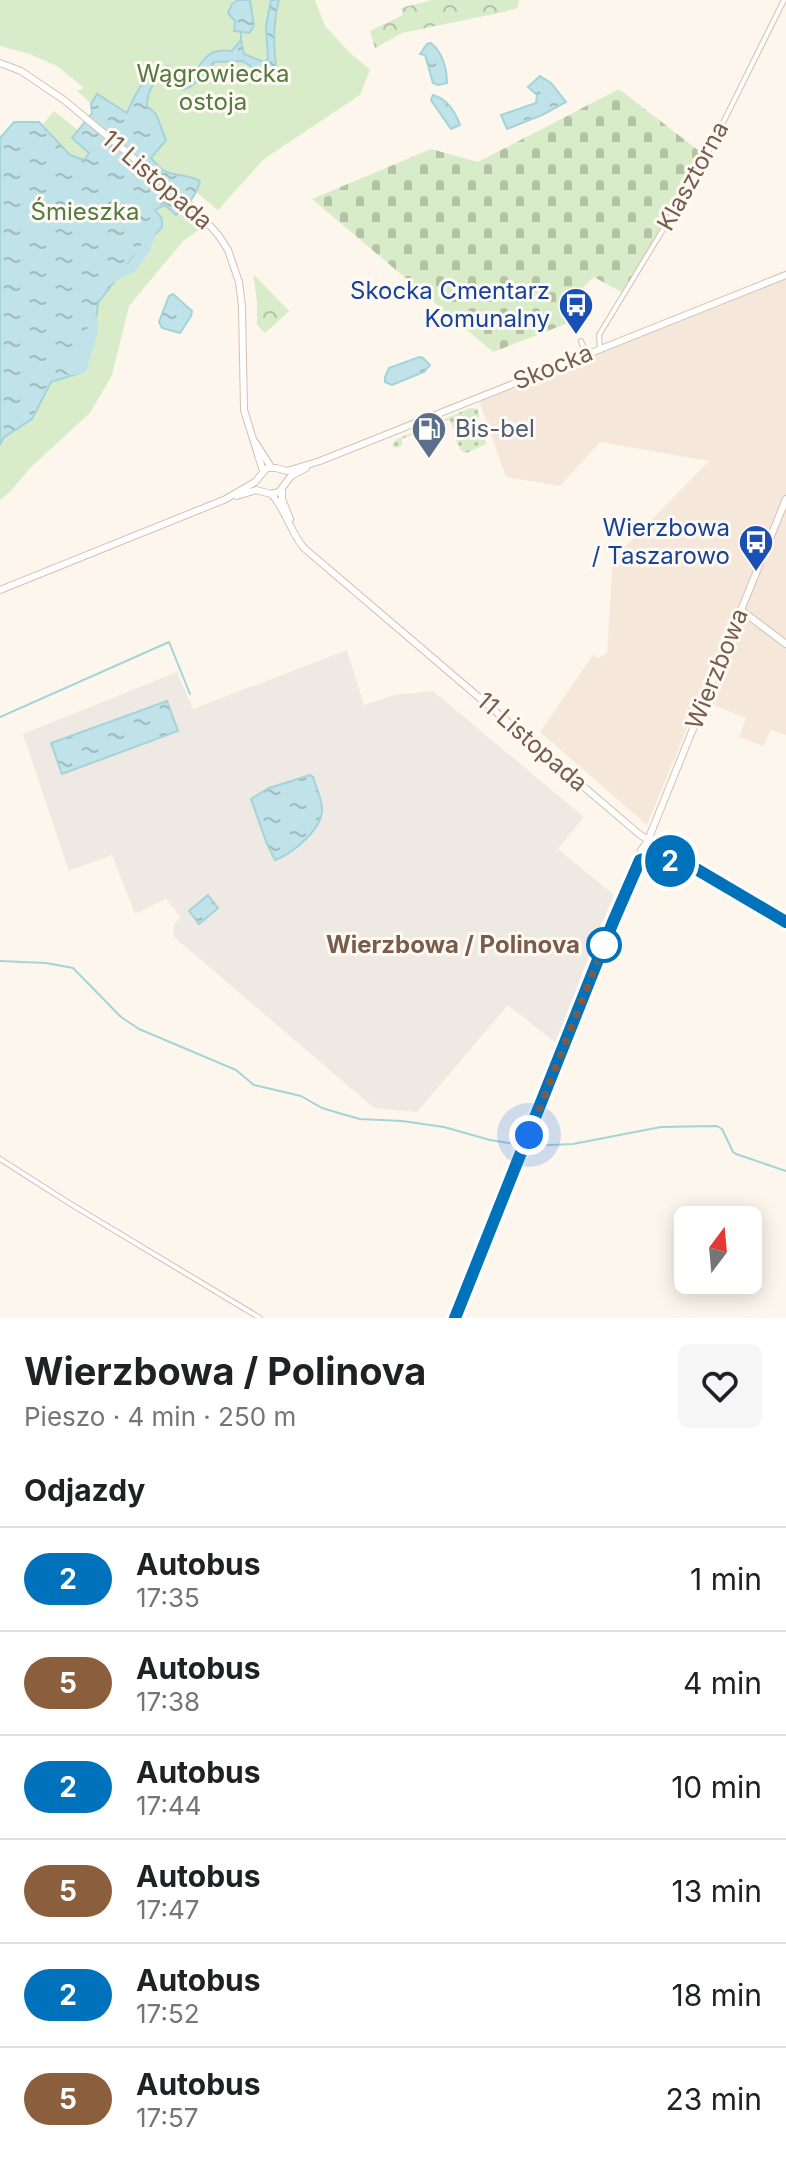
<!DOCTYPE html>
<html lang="pl">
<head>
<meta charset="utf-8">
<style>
  body { margin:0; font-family:Inter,sans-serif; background:#f6f6f6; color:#202124; height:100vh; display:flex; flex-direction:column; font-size:30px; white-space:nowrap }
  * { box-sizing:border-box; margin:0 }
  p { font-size:26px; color:#757577 }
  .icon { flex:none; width:44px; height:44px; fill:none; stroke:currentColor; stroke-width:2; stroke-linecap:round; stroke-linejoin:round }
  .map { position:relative; height:1318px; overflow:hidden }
  .panel { display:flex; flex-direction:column; background:#fff; flex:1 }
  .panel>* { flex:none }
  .badge { padding:0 16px; border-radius:26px; font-size:28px; line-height:52px }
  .needle { width:52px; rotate:16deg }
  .tools { position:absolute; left:674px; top:1206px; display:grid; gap:16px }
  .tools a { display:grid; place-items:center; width:88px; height:88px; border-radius:12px; background:#fff; box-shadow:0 4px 20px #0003; font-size:40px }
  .you { position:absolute; width:40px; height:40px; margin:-20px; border:6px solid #fff; border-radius:50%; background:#1a73e8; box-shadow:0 0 0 12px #1a73e833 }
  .map>.badge { position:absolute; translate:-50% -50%; box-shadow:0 0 0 4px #fff }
  h2 { padding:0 24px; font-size:30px; line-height:72px }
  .round { display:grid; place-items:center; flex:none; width:84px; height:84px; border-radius:12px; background:#f6f6f6 }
  .headline { display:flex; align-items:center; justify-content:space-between; height:136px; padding:0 24px }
  h1 { font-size:38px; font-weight:700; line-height:60px }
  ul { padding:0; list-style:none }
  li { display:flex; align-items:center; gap:24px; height:104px; padding:0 24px; border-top:2px solid #e0e0e0 }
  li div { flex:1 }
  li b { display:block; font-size:30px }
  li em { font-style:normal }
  li .badge { min-width:88px; font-weight:700; text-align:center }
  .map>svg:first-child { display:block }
</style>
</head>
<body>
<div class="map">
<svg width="786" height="1318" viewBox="0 0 786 1318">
  <defs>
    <pattern id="grass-dots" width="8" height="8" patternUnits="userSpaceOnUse" patternTransform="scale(2)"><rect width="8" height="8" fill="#d8ecc9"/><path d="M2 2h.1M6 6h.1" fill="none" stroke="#b4c2a5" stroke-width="1.8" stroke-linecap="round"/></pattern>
    <pattern id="forest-crowns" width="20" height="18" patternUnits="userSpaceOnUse" patternTransform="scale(2)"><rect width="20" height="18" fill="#d8ecc9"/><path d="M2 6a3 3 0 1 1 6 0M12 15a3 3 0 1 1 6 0" fill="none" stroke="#b4c2a5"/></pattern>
    <pattern id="cemetery-stones" width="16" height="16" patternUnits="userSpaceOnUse" patternTransform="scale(2)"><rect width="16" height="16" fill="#d8ecc9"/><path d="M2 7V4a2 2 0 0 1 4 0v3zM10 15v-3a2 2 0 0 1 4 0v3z" fill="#b4c2a5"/></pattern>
    <pattern id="water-ripples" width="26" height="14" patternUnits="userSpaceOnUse" patternTransform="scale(2)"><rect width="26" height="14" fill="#bfe3e8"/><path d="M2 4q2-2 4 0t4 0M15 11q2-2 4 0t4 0" fill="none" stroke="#a0bbbe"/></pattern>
  </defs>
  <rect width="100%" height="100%" fill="#fdf6ec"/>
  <path fill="#f5e8da" d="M 786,270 L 786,735 L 771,730 L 763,746 L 739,737 L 746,718 L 699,699 L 647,825 L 540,732 L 593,655 L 598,658 L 607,653 L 613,559 L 709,461 L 600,442 L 560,486 L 506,477 L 478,397 L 690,312 Z"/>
  <path fill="#efe9e4" d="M 347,650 L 364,705 L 394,695 L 433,691 L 584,817 L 558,849 L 614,895 L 593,943 L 557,1044 L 508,1005 L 417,1112 L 374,1108 L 173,936 L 174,924 L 181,917 L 166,899 L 135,914 L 112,855 L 69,871 L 23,734 L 177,672 L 193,709 Z"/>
  <path fill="url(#grass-dots)" d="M 470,408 L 478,409 L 479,418 L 478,420 L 454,429 L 449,420 L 402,439 L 402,445 L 396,448 L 392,446 L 395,440 Z
    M 475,426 L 483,427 L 486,444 L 466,453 L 461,451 L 454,436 Z"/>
  <path fill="url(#forest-crowns)" d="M 432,0 L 518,0 L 519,3 L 517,8 L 504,12 L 402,33 L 375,48 L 370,31 L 403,15 L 401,8 Z
    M 253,274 L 289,311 L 265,333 L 257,325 L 257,300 Z"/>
  <path fill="url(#cemetery-stones)" d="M 619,89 L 703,154 L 675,208 L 623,293 L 594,277 L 571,299 L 580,316 L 568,321 L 568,323 L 493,352 L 312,199 L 431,149 L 478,162 Z"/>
  <path fill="#d8ecc9" d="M 0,0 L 315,0 L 325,26 L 349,52 L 370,70 L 360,95 L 264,159 L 218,210 L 197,193 L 179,213 L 199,230 L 183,241 L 129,306 L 112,375 L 90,413 L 31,467 L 10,492 L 0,500 L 0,447 L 8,427 L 0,176 L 54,111 L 79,131 L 97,109 L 77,91 L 84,88 L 57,66 L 30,54 L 0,46 Z"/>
  <path fill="url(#water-ripples)" stroke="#a5d3da" stroke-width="2" d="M 238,0 L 250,0 L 254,26 L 249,33 L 234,31 L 235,21 L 228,13 L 232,4 Z
    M 271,0 L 279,0 C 273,23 273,43 276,66 L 271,73 L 262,74 L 243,61 L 215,62 C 198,79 185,105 162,77 C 152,81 147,95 147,106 L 156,114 L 166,140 L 151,158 C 156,163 160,170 167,172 C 178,177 185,173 200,181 C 196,196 188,205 176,215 L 165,205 L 155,210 L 162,219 L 162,227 L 133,257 L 98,303 L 96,321 L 80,373 L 51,382 L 32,419 L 3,438 L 0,445 L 0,138 L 14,122 L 39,122 L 70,155 L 84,160 L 89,153 L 72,138 L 92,113 L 91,104 L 97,94 L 127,113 C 135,94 146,70 168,66 L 176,76 L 183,80 C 205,72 197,47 232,51 L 241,40 L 244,54 L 264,62 L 268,59 L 266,26 Z
    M 431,43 C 442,52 447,68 447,83 L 438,85 L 433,83 L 425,55 L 420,54 L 427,44 Z
    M 540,76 L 551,83 L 566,102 L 542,115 L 507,129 L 501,115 L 536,103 L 537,95 L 528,87 Z
    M 433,95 C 447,99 455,111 460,125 L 451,129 L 431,100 Z
    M 173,294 L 192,311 L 191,316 L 180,333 L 162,328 L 159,322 L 169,296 Z
    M 419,357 L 423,358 L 430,365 L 424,372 L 392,385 L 385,382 L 385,377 L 389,368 Z
    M 167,701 L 178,731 L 62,774 L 51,743 Z
    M 310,775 L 313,777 C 316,787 322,799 322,809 C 323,829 292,854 275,860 L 267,844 L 251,799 L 269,788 Z
    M 208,895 L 218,908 L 199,924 L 189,911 Z"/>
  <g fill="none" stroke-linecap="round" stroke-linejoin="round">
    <path stroke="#a5d3da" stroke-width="2" d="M 241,31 L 241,40
      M 0,717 L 169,642 L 190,694
      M 0,961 L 46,963 L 73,968 L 121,1017 L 139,1029 L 236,1070 L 254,1085 L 301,1096 L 322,1108 L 342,1114 L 360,1119 L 402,1121 L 444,1127 L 490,1140 L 521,1145
      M 530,1146 L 573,1144 L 661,1127 L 717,1126 L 722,1129 L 733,1152 L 736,1154 L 786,1171"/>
    <path stroke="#bfe3e8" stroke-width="10" d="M 111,278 L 132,267 L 146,247 L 152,228
      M 71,370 L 82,368 L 92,334 L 93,320"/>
    <g stroke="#d1beb0" stroke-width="6">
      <path id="street" d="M 581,341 L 586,354
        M 600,349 L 599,335 L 701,167 L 784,0
        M 642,859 L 659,855 L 670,861 L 679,862
        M 637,862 L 640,850 L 646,842
        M 0,1159 L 69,1203 L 260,1318
        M 455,1318 L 613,922 L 637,865 L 645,852 L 648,840"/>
    </g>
    <g stroke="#d6c0b0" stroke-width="8">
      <path id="secondary" d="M 0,63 L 21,71 L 64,100 L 196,210 L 219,236 L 228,250 L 239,282 L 242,306 L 244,410 L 263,471
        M 255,442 L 271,467
        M 282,489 L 282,499 L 290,519
        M 271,494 C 286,509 290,532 304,548 L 639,834 L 666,852 L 786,922
        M 237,496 L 256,490 L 271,494 L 279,492 L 291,476 L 306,468
        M 224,500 L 255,482 L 267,468 L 276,468 L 287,471 L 320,461 L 786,275
        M 0,590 L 226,499
        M 741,610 L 786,644
        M 648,840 L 786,499"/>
    </g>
    <use href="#street" stroke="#fff" stroke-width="4"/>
    <use href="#secondary" stroke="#fff" stroke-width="6"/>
  </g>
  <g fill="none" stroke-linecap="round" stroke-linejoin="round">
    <g stroke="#fff" stroke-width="18">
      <path id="line" d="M 455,1318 L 613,922 L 640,860 L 659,855 L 670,861 L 686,863 L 786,922"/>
    </g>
    <use href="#line" stroke="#0072bc" stroke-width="12"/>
    <path stroke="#7a5c4d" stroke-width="8" stroke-dasharray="0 14.4" d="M 529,1135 L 604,945"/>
  </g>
  <defs>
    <g id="bus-pin" transform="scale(1.8)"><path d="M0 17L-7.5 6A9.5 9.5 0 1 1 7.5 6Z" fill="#1a4fb4" stroke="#fffaf3"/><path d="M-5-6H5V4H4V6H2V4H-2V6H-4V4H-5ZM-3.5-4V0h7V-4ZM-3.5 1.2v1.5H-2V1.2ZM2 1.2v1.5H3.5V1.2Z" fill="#fff"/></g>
    <g id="fuel-pin" transform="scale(1.8)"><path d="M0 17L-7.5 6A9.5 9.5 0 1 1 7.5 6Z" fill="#5c6f8a" stroke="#fffaf3"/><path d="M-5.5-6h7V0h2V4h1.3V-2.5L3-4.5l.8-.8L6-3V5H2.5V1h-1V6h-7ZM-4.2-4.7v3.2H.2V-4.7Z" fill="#fff"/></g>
  </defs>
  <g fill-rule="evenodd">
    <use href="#bus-pin" x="576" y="305"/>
    <use href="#fuel-pin" x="429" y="429"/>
    <use href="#bus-pin" x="756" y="542"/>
  </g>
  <circle fill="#fff" stroke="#0072bc" stroke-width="4" cx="604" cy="945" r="16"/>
  <g text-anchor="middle" stroke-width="6" stroke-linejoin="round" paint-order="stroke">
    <g font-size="24" fill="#537a41" stroke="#fffaf3">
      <text x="213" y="82">Wągrowiecka<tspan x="213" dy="28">ostoja</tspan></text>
      <text x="85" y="220">Śmieszka</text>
    </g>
    <g font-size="24" fill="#7a5c4d" stroke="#fffaf3">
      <text transform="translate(693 176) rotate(-61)" y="8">Klasztorna</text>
      <text transform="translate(157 180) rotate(41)" y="8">11 Listopada</text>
      <text transform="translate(553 367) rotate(-22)" y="8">Skocka</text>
      <text transform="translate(717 669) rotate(-68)" y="8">Wierzbowa</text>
      <text transform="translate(532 742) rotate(41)" y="8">11 Listopada</text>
    </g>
    <g font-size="24" fill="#164399" stroke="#fffaf3" text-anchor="end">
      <text x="550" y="299">Skocka Cmentarz<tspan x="550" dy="28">Komunalny</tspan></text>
      <text x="730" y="536">Wierzbowa<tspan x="730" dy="28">/ Taszarowo</tspan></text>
    </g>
    <g font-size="24" fill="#4e5e75" stroke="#fffaf3" text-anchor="start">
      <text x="455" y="437">Bis-bel</text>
    </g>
    <g font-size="24" font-weight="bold" fill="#7a5c4d" stroke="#fffaf3" text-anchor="end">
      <text x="580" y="953">Wierzbowa / Polinova</text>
    </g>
  </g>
</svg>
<div class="tools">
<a><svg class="needle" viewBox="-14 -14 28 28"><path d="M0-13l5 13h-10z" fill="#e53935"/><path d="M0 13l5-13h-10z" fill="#757577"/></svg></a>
</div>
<div class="you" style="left:529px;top:1135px"></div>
<b class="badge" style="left:670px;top:861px;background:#0072bc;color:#fff">2</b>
</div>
<section class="panel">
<div class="headline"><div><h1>Wierzbowa / Polinova</h1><p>Pieszo · 4 min · 250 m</p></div><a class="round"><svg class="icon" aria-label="heart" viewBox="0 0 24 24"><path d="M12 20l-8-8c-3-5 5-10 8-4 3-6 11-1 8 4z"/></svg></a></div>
<h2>Odjazdy</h2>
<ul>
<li><span class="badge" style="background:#0072bc;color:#fff">2</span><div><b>Autobus</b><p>17:35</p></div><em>1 min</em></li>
<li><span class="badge" style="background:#8b5e3c;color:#fff">5</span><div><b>Autobus</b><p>17:38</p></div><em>4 min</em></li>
<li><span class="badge" style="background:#0072bc;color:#fff">2</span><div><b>Autobus</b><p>17:44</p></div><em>10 min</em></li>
<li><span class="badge" style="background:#8b5e3c;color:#fff">5</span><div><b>Autobus</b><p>17:47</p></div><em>13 min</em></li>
<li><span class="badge" style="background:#0072bc;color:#fff">2</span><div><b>Autobus</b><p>17:52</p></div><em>18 min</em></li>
<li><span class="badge" style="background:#8b5e3c;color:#fff">5</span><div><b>Autobus</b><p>17:57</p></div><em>23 min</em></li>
</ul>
</section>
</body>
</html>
